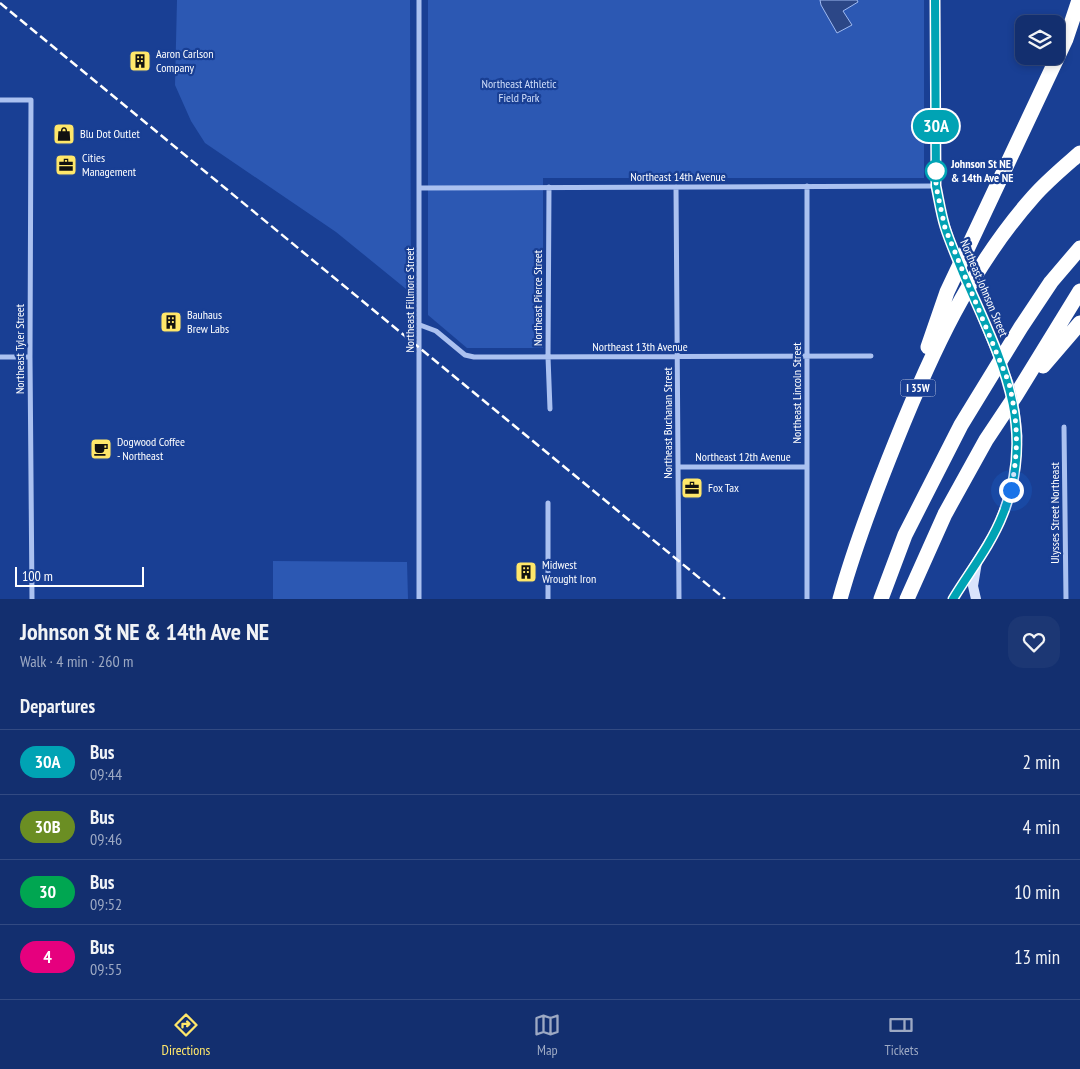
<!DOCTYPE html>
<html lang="en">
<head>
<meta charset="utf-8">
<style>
  body { margin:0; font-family:"PT Sans Narrow",sans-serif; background:#1c3774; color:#f1f3f6; height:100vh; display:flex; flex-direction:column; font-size:19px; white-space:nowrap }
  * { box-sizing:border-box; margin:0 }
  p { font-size:16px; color:#9da9c3 }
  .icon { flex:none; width:28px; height:28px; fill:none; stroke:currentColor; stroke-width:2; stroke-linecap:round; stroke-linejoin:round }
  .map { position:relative; height:599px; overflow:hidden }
  .drawer { display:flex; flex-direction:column; background:#132f6f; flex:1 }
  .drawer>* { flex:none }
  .badge { padding:0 10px; border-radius:16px; font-size:18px; line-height:32px }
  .controls { position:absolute; left:1015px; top:15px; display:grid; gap:10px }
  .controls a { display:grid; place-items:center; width:50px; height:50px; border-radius:10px; background:#132f6f; box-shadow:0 2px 8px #0003,0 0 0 1px #324a82; font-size:25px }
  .scale { position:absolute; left:15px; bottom:12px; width:129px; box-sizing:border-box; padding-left:5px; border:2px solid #fff; border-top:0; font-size:14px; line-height:18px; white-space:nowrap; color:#fff; -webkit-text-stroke:4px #193f94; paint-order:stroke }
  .you { position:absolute; width:25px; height:25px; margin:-12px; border:4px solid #fff; border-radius:50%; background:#1a73e8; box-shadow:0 0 0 8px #1a73e833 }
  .map>.badge { position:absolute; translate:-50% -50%; box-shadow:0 0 0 2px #fff }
  h2 { padding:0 20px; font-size:19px; line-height:45px }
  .round { display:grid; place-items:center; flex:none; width:52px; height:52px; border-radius:15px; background:#1c3774 }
  .headline { display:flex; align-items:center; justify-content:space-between; height:85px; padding:0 20px }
  h1 { font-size:24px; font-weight:700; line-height:38px }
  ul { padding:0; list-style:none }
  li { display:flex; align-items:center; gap:15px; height:65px; padding:0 20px; border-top:1px solid #324a82 }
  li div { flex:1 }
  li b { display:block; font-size:19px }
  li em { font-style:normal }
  li .badge { min-width:55px; font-weight:700; text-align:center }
  .tabs { display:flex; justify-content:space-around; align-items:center; height:70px; border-top:1px solid #324a82; background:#132f6f; font-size:14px; color:#9da9c3 }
  .tabs a { display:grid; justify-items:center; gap:2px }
  .tabs .current { color:#ffe76a }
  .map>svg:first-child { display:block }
</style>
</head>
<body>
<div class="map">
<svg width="1080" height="599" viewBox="0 0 1080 599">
  <rect width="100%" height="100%" fill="#193f94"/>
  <path fill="#2c58b3" d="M 177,0 L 410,0 L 411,293 L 336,232 L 205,143 L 191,121 L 175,85 Z
    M 428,0 L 924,0 L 924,178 L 543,178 L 543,348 L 467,348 L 428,315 Z
    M 273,561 L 407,562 L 408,599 L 273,599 Z"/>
  <path fill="#2c4787" stroke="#9ebaf2" d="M 820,0 L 857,0 L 858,2 L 843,11 L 852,25 L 837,33 L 821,5 Z"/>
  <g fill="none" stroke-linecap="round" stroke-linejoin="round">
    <path stroke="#abc1f0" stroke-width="5" d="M 419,0 L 419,599
      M 0,100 L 31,100 L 30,357 L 32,599
      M 549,187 L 548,357 L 550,409
      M 676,187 L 679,599
      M 419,188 L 936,186
      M 420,325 L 436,331 L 465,355 L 474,357 L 871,356
      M 0,357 L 30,357
      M 1064,427 L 1066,599
      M 679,467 L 807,467
      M 548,599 L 548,503
      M 807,599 L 807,186"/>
    <path stroke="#abc1f0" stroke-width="9" d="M 935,0 L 936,186 L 941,212 L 950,240
      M 953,599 L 997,528 L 1011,490"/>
    <path stroke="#d9e3fb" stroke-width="10" d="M 976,599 L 973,586 L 977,562"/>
    <path stroke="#fff" stroke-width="15" d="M 928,347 L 947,292 L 1066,39 L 1079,0
      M 1043,366 L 1080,323
      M 840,599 C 855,545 875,493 896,441 C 931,354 970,268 1033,197 C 1047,181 1064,167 1080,153
      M 881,599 L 905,535 L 961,425 L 1021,327 L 1051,282 L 1080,248
      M 907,599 L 945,514 L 986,440 L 1016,395 L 1080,291"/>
    <path stroke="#fff" stroke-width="2.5" stroke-dasharray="9 4" stroke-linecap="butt" d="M 0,3 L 725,599"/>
    <path stroke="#abc1f0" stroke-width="9" d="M 950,240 L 1009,383 L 1015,410 L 1018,436 L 1016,463 L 1011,490"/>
  </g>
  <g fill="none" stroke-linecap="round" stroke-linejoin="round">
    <g stroke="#fff" stroke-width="11">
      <path id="line" d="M 935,0 L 936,186 C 939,200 941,214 945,227 C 950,243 957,258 963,273 C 998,354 1039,425 1003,514 C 991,545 970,571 953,599"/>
    </g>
    <use href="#line" stroke="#00a3b4" stroke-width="8"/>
    <path stroke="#fff" stroke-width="5" stroke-dasharray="0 9" d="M 936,171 L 936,168 L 936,186 L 945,228 L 1009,383 C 1018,423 1019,449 1011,490"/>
  </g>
  <defs>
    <g id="building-square" transform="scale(1.125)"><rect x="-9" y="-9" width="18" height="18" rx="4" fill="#ffe76a" stroke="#193f94"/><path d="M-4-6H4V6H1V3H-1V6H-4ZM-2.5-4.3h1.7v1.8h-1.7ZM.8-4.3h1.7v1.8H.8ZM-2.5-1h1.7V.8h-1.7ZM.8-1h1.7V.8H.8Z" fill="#111"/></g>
    <g id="shop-square" transform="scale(1.125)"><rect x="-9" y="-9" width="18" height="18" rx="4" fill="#ffe76a" stroke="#193f94"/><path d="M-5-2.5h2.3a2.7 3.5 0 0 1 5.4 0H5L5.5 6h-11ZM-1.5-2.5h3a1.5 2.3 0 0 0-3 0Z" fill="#111"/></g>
    <g id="office-square" transform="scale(1.125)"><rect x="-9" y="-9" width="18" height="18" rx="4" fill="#ffe76a" stroke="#193f94"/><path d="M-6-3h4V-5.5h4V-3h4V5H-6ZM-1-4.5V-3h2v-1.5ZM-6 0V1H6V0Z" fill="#111"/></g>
    <g id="cafe-square" transform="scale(1.125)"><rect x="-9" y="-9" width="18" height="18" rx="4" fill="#ffe76a" stroke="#193f94"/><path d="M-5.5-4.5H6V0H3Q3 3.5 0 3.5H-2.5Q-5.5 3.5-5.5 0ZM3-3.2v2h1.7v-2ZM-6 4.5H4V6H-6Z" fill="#111"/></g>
  </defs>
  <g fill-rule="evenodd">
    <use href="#building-square" x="140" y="61"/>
    <use href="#shop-square" x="64" y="134"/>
    <use href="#office-square" x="66" y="165"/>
    <use href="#building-square" x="171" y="322"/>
    <use href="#cafe-square" x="101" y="449"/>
    <use href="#office-square" x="692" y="488"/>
    <use href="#building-square" x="526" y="572"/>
  </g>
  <circle fill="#fff" stroke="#00a3b4" stroke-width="2.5" cx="936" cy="171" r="10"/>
  <g text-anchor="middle" stroke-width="4.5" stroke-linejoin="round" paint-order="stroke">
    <rect fill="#193f94" stroke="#bac5df" stroke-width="1" x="900.5" y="379.5" width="35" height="17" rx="4"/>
    <g font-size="11" font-weight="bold" fill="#fff">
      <text x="918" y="392">I 35W</text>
    </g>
    <g font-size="12" fill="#fff" stroke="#193f94" text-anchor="start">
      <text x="156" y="58">Aaron Carlson<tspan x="156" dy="14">Company</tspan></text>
      <text x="80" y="138">Blu Dot Outlet</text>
      <text x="82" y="162">Cities<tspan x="82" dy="14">Management</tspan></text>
      <text x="187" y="319">Bauhaus<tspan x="187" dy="14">Brew Labs</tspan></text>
      <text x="117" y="446">Dogwood Coffee<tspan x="117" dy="14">- Northeast</tspan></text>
      <text x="708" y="492">Fox Tax</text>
      <text x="542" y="569">Midwest<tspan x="542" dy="14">Wrought Iron</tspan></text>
    </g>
    <g font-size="12" fill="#d1dffb" stroke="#193f94">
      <text x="519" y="88">Northeast Athletic<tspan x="519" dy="14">Field Park</tspan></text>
    </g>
    <g font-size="12" font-weight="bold" fill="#fff" stroke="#193f94" text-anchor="start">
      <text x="951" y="168">Johnson St NE<tspan x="951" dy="14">&amp; 14th Ave NE</tspan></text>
    </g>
    <g font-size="12" fill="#fff" stroke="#193f94">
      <text x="678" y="181">Northeast 14th Avenue</text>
      <text transform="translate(984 288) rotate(67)" y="4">Northeast Johnson Street</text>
      <text transform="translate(538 298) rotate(-90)" y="4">Northeast Pierce Street</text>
      <text transform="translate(410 300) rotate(-90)" y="4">Northeast Fillmore Street</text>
      <text x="640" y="351">Northeast 13th Avenue</text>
      <text transform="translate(20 349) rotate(-90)" y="4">Northeast Tyler Street</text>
      <text transform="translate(797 393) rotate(-90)" y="4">Northeast Lincoln Street</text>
      <text transform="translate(668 423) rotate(-90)" y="4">Northeast Buchanan Street</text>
      <text x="743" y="461">Northeast 12th Avenue</text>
      <text transform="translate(1055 513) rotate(-90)" y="4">Ulysses Street Northeast</text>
    </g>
  </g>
</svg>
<div class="controls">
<a><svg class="icon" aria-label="layers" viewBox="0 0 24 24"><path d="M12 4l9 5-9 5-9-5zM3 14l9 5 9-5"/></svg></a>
</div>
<div class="scale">100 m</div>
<div class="you" style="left:1011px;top:490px"></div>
<b class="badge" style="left:936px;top:126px;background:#00a3b4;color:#fff">30A</b>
</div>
<section class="drawer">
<div class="headline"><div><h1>Johnson St NE &amp; 14th Ave NE</h1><p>Walk · 4 min · 260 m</p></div><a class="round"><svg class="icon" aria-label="heart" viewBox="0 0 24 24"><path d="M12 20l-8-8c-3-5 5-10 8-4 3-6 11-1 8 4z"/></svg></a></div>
<h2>Departures</h2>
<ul>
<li><span class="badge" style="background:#00a3b4;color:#fff">30A</span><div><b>Bus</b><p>09:44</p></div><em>2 min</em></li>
<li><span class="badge" style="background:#6b8e23;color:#fff">30B</span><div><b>Bus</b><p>09:46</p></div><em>4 min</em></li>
<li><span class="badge" style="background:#00a651;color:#fff">30</span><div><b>Bus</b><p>09:52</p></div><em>10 min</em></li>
<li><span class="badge" style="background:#e6007e;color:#fff">4</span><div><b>Bus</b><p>09:55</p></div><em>13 min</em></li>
</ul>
</section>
<nav class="tabs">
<a class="current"><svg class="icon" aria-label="directions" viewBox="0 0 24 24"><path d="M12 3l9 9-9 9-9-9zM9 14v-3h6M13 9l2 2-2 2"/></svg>Directions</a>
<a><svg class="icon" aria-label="map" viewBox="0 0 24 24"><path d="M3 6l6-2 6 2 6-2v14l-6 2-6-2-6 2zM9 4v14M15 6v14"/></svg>Map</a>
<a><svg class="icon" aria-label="tickets" viewBox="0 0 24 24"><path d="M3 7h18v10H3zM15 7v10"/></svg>Tickets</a>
</nav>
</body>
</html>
